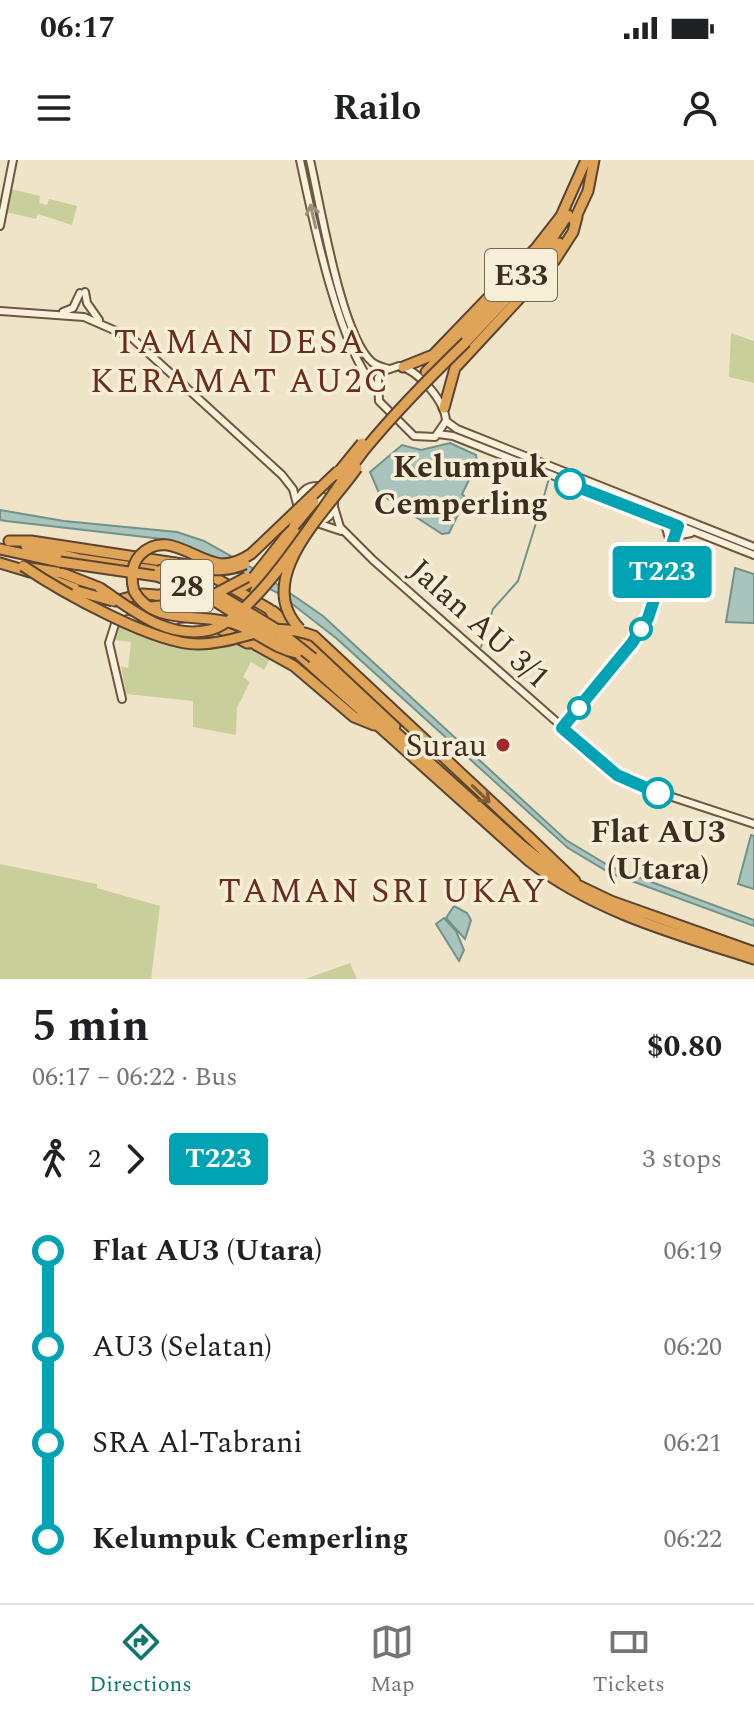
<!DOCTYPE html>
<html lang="en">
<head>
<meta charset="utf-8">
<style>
  body { margin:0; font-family:Spectral,serif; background:#f2f2f2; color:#202124; height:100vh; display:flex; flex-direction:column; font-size:30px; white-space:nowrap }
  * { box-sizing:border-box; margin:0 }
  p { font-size:26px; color:#757577 }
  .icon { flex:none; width:44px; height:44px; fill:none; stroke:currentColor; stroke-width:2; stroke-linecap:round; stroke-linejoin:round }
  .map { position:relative; height:819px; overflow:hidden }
  .side { display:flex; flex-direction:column; background:#fff; flex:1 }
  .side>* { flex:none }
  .badge { padding:0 16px; border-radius:6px; font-size:28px; line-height:52px }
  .map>.badge { position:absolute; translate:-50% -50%; box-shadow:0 0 0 4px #fff }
  .legs { display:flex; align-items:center; gap:12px; height:88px; padding:0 32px; font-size:26px }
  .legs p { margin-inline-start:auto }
  .head { display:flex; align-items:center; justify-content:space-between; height:136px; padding:0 32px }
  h1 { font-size:44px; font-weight:700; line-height:60px }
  ul { padding:0 32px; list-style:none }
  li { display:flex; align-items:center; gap:28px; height:96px; font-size:30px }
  li i { display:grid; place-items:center; width:12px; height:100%; margin:0 10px; background:currentColor }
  li i::after { content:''; width:20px; height:20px; margin:-10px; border:6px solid; border-radius:50%; background:#fff }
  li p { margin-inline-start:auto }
  li:first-child i { background:linear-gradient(#0000 50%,currentColor 0) }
  li:last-child i { background:linear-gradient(currentColor 50%,#0000 0) }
  .status { display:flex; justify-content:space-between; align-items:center; height:56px; padding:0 40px; background:#fff; direction:ltr }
  .status svg { height:22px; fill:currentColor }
  header { display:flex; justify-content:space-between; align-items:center; height:104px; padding:0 32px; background:#fff; font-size:36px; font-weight:700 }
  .tabs { display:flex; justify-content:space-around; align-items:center; height:112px; border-top:2px solid #e0e0e0; background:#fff; font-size:22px; color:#757577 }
  .tabs a { display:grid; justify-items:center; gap:4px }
  .tabs .selected { color:#0f766e }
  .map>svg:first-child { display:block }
</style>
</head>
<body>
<div class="status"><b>06:17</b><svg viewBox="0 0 49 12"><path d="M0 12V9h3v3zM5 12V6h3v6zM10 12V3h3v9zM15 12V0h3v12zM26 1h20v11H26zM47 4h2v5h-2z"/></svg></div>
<header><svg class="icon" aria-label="menu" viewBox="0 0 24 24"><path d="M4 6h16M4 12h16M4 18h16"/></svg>Railo<svg class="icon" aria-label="person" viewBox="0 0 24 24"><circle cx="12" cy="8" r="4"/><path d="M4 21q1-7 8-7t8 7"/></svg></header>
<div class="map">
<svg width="754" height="819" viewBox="0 0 754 819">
  <rect width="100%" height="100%" fill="#f0e4c8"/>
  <path fill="#c9cf9b" d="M 11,29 L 40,36 L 39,43 L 47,45 L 49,39 L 77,46 L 72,65 L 38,54 L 36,59 L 6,52 Z
    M 731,173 L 754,181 L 754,223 L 729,217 Z
    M 127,463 L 180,485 L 234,480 L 270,499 L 264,510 L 251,502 L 243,517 L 250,522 L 237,548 L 236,575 L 193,567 L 193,541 L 126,534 L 121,506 L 128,508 L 131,482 L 114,480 L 119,465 Z
    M 0,704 L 97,724 L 97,728 L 160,746 L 151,819 L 0,819 Z
    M 350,803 L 357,819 L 305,819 Z"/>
  <path fill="#a9c4bc" stroke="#6f938a" stroke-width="2" d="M 450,283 L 476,295 L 478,311 L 472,314 L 462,334 L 466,338 L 449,373 L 442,374 L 379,333 L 370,312 L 402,285 L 421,290 Z
    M 0,350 L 64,361 L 177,372 L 204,381 L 261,413 L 323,456 L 566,680 L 611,707 L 754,760 L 754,766 L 610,713 L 568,688 L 336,478 L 278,433 L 171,380 L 6,361 L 0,360 Z
    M 735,408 L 754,414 L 754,463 L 726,462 Z
    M 751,675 L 754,676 L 754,729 L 738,724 Z
    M 454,746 L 467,753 L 471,760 L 465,779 L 446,758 Z
    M 444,758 L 456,771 L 464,790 L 459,801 L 436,764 Z"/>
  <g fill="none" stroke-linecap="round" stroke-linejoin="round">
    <path stroke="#6f938a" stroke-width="2" d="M 538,358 L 549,318
      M 481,487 L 493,449 L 518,421 L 536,363"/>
    <g stroke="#6f573f" stroke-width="10">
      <path id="secondary" d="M 300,0 C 312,56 338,186 375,227
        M 310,0 C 320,42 341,176 372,202 C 377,206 383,207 389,209
        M 0,66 L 13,0
        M 85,132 L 87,143 L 99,160
        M 0,151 L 84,157 L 132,178 L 282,315 L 293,329 L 297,344
        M 63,152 L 73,148 L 80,133
        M 399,206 C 418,210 445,241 446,261 L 435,277 L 414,276 L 379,241 L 378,218 L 384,211 Z
        M 446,261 L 457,269 L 754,387
        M 438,274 L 453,276 L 754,395
        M298 344a18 18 0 1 1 36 0a18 18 0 1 1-36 0Z
        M 334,347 L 340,367 L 373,400 L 617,615 L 642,627 L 754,664
        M 659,360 L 666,368 L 671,385
        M 317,363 L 341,371
        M 671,385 L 681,375 L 691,373
        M 180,467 L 208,464
        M 122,539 L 109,483 L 115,464 L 127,459 L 149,463"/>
    </g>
    <g stroke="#5b4430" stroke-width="13">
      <path id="highway" d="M 574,61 L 588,31 L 594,0
        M 466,182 L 559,83
        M 403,207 L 433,195 L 536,88 L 561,56 L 586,0
        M 426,212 L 543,92 L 568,55
        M 444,248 L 455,208 L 555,100 L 573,72 L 577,57
        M 9,381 L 31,381 L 188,405
        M 26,386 L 80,399 L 159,411
        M 0,389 L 60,402
        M 0,403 L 30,412
        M 24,407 L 62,413 L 100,428
        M 47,418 L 82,431
        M 236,430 L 249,423 L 297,362
        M 159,435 C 174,434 181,429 183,414 L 176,403
        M 254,440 C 252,421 296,370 314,363
        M 115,441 L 142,434 L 156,435 L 247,483 L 263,482 L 274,472 L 275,459 L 269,449 L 210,415 C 189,420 184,429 187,450
        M 273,451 L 380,546 L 395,566
        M 256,485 L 294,506 L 354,557 L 374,565
        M 297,493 L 529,701 C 594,752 676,774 754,799
        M 313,498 L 524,687 L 563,718 L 611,741 L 754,792
        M 529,677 L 575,721"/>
    </g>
    <use href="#secondary" stroke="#faf1dc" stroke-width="6"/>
    <use href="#highway" stroke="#e0a458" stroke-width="9"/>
    <g stroke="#5b4430" stroke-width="13" stroke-linecap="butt">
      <path id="highway-bridge" d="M 336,315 L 362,283
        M 294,366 L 314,342
        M 60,402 L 156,416 L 194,428 L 294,491
        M 23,406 C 60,431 157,486 200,484 C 247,483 264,458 314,476 L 529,677
        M 159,411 C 187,399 213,419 245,404
        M 100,428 C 133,450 167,480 210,470 C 258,458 332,330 366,288 C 397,250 431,216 466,182
        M 77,431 L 113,441
        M 218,434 L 278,470 L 313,498
        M 151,447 L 200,442 L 247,417
        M 300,469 C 251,419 327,351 357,308
        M 297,493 C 274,489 258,472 235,464 C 202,452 154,467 134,431 C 131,419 131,405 140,395 C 166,368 195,402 222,404 C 233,404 242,400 251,394 L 338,311"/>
    </g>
    <use href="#highway-bridge" stroke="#e0a458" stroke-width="9"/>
  </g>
  <defs><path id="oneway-shaft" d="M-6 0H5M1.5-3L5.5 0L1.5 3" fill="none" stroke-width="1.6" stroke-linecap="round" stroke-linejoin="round" transform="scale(2)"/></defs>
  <use stroke="#9c907e" href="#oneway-shaft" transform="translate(313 56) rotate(-103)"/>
  <use stroke="#7e5d36" href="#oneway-shaft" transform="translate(481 634) rotate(44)"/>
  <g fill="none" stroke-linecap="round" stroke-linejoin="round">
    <g stroke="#fff" stroke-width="18">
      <path id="line-1" d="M 570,324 L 678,366 L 648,458 L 632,483 L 562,568 L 617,615 L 658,633"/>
    </g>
    <use href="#line-1" stroke="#00a3b4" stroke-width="12"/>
  </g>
  <g fill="#fff" stroke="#00a3b4" stroke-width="4">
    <circle cx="570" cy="324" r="14"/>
    <circle cx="641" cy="469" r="10"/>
    <circle cx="579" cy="548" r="10"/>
    <circle cx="658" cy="633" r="14"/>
  </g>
  <circle fill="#9e2a2b" stroke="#f7eed8" stroke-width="3" cx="503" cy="585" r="8"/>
  <g text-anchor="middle" stroke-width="7" stroke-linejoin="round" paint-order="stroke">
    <g fill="#f7eed8" stroke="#756857" stroke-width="2">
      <rect x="485" y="89" width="72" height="52" rx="6"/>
      <rect x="161" y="400" width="52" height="52" rx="6"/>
    </g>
    <g font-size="30" font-weight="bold" fill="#3d2e20">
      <text x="521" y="125">E33</text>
      <text x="187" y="436">28</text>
    </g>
    <g font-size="32" font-weight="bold" fill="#3d2e20" stroke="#f7eed8" text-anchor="end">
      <text x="548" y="317">Kelumpuk<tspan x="548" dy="37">Cemperling</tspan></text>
      <text x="658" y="682" text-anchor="middle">Flat AU3<tspan x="658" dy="37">(Utara)</tspan></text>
    </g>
    <g font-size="32" fill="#3d2e20" stroke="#f7eed8">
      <text transform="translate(480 463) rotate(42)" y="11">Jalan AU 3/1</text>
    </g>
    <g font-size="32" fill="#3d2e20" stroke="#f7eed8" text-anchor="end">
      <text x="487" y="596">Surau</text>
    </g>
    <g font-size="34" letter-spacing="2" fill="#6b2e1e" stroke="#f7eed8">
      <text x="240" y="193">TAMAN DESA<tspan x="240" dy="39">KERAMAT AU2C</tspan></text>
      <text x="383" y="742">TAMAN SRI UKAY</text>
    </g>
  </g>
</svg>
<b class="badge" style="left:662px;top:412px;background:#00a3b4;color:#fff">T223</b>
</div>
<section class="side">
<div class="head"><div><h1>5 min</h1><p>06:17 – 06:22 · Bus</p></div><b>$0.80</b></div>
<div class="legs"><svg class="icon" aria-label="walk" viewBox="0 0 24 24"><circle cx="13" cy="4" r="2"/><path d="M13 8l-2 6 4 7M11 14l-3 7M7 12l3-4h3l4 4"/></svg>2<svg class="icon" aria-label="forward" viewBox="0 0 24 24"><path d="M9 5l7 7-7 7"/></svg><b class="badge" style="background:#00a3b4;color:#fff">T223</b><p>3 stops</p></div>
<ul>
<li><i style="color:#00a3b4"></i><b>Flat AU3 (Utara)</b><p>06:19</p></li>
<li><i style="color:#00a3b4"></i><span>AU3 (Selatan)</span><p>06:20</p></li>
<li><i style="color:#00a3b4"></i><span>SRA Al-Tabrani</span><p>06:21</p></li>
<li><i style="color:#00a3b4"></i><b>Kelumpuk Cemperling</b><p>06:22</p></li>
</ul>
</section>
<nav class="tabs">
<a class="selected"><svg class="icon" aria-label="directions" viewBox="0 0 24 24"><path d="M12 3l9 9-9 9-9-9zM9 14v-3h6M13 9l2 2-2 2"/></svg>Directions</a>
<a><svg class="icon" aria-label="map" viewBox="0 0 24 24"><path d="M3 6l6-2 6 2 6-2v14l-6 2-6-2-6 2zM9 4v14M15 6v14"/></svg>Map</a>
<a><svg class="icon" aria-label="tickets" viewBox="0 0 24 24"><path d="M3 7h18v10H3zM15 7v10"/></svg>Tickets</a>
</nav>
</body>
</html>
